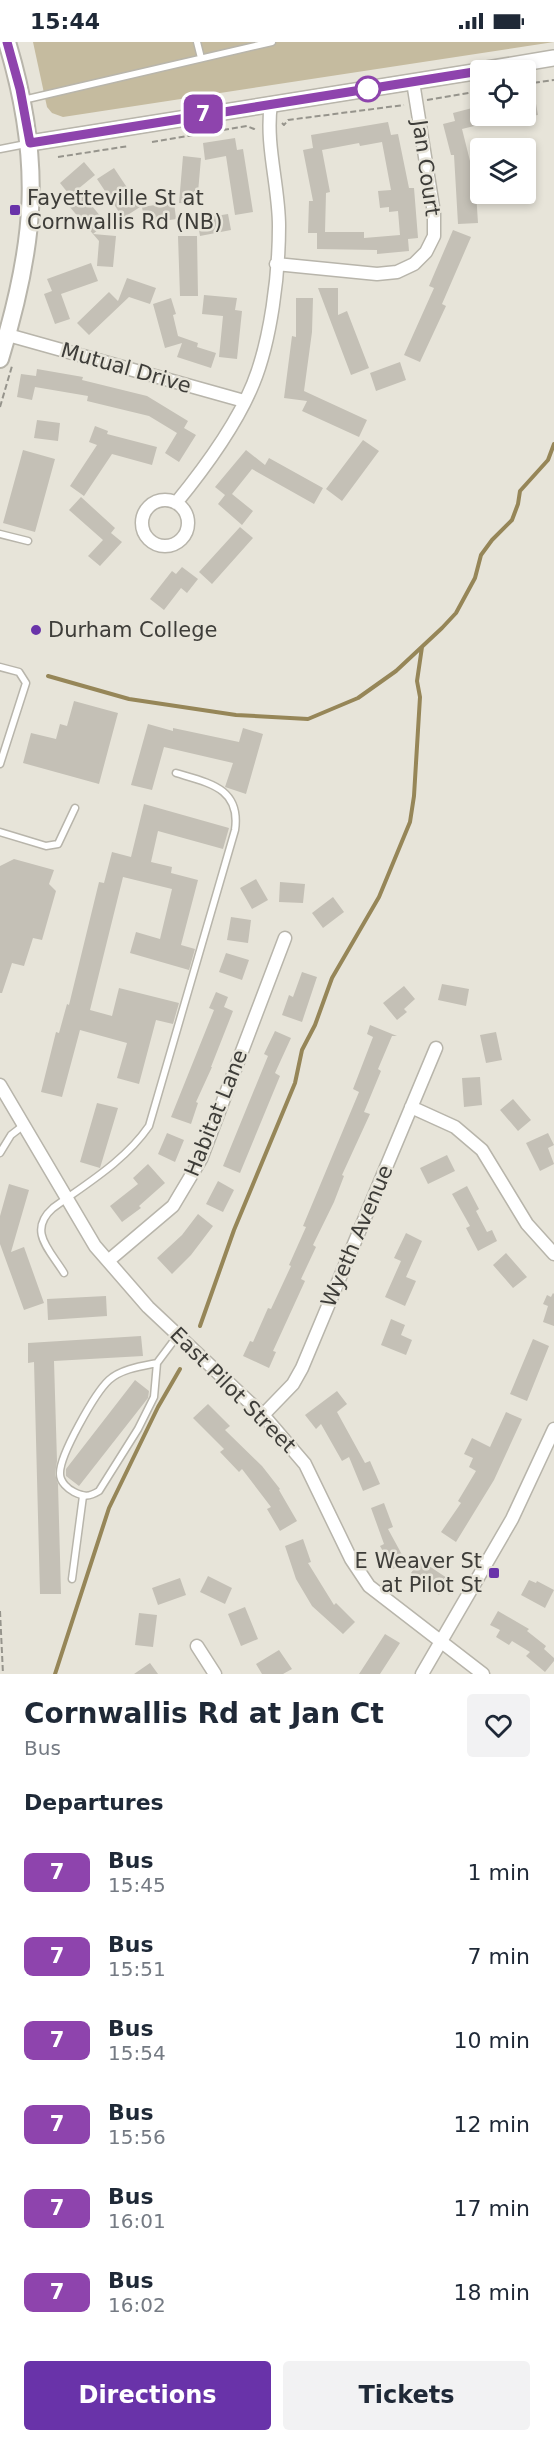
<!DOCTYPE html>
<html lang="en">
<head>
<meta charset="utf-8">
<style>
  body { margin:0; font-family:"DejaVu Sans",sans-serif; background:#f2f2f3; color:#1f2937; height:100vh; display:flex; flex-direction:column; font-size:22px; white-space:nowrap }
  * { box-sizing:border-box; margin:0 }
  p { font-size:20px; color:#747a83 }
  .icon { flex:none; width:33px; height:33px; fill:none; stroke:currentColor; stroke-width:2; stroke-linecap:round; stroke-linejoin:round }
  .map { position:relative; height:1632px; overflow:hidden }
  .sheet { display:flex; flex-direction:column; background:#fff; flex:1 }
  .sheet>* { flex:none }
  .badge { padding:0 12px; border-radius:9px; font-size:21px; line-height:39px }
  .fabs { position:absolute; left:470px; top:18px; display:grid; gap:12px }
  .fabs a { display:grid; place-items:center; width:66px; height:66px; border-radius:6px; background:#fff; box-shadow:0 3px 9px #0003; font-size:30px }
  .map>.badge { position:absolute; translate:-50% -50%; box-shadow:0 0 0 3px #fff }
  h2 { padding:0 24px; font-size:22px; line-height:54px }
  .round { display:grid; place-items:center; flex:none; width:63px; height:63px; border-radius:6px; background:#f2f2f3 }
  .overview { display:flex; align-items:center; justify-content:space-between; height:102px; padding:0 24px }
  h1 { font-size:28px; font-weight:800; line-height:45px }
  .primary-button { display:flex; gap:12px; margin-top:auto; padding:12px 24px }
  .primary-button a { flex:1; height:69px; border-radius:6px; background:#6933a9; color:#fff; font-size:24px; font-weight:800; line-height:69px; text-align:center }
  .primary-button a+a { background:#f2f2f3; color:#1f2937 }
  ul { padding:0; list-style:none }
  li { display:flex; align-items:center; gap:18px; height:84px; padding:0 24px }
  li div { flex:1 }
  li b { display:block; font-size:22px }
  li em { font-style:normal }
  li .badge { min-width:66px; font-weight:700; text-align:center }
  .status { display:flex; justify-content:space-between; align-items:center; height:42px; padding:0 30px; background:#fff; direction:ltr }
  .status svg { height:16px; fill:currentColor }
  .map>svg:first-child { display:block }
</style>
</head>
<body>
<div class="status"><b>15:44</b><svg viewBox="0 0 49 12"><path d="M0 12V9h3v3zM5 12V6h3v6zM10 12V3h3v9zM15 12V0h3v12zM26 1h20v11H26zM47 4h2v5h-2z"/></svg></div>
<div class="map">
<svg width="554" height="1632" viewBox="0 0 554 1632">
  <rect width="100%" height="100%" fill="#e7e4d9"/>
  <path fill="#c5bb9f" d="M 33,0 L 554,0 L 63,75 L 52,71 L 47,65 Z"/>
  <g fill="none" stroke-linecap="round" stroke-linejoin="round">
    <path stroke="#968658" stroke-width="4" d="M 48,634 L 129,657 L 236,673 L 308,677 L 358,656 L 396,629 L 442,586 L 456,571 L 475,536 L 481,513 L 492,498 L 512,478 L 518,462 L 520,449 L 548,418 L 554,402
      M 200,1284 L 234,1188 L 295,1041 L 302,1008 L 315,983 L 332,936 L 379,855 L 410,780 L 414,754 L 420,655 L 417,639 L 422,605
      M 55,1632 L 109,1466 L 158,1365 L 180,1327"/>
  </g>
  <path fill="#c4c0b6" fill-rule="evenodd" d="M 535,56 L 538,73 L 525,75 L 525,58 Z
    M 480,64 L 480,74 L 503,74 L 503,77 L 462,87 L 470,119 L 474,119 L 478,181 L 458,182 L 454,113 L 451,113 L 443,82 L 455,79 L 453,71 Z
    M 388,80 L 391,93 L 398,92 L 409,146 L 414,146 L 418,196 L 408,197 L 409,209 L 377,212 L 377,208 L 317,207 L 317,191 L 308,191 L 309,159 L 313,159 L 303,108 L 313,106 L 311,93 ZM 382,100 L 391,148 L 378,149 L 380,166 L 389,165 L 389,170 L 398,169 L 400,193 L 364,196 L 364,190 L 325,190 L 326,151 L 330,150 L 322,108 L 359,101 L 360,104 Z
    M 235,96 L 237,108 L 243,107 L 253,170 L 235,173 L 226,114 L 205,118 L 203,101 Z
    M 183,114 L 201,116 L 197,162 L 179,161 Z
    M 84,120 L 95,133 L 78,147 L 106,181 L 93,192 L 62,156 L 68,151 L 60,141 Z
    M 114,126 L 140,165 L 123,176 L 97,137 Z
    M 174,160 L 176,177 L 145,182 L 142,165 Z
    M 228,172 L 231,188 L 200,194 L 197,177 Z
    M 453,188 L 471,195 L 442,262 L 446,264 L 420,320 L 404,313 L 434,246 L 429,244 Z
    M 93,192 L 116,194 L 113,225 L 97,224 L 99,199 Z
    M 178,194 L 197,194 L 198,254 L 180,254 Z
    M 91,221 L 98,239 L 61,252 L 70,277 L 55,282 L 44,252 L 52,249 L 47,237 Z
    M 127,236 L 156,246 L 150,262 L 129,255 L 89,293 L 77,281 L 109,250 L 118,259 Z
    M 318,246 L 338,246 L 338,273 L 347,269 L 369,326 L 351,333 Z
    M 204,253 L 237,256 L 235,268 L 242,269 L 237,317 L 219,315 L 223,274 L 202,272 Z
    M 171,256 L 176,272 L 173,273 L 178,294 L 198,301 L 197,305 L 216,311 L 211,326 L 177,315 L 182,301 L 165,306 L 153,262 Z
    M 296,256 L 313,256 L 312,290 L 304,349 L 367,378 L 359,395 L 302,369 L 307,359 L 284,356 L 292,294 L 296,295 Z
    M 400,320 L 406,338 L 376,349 L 370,331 Z
    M 37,327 L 83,335 L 82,338 L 147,354 L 188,379 L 184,386 L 196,393 L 179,420 L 165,411 L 177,391 L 149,374 L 87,359 L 88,354 L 35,345 L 32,358 L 17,355 L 21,332 L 36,334 Z
    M 37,378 L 60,381 L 58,399 L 34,396 Z
    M 95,384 L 108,389 L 107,392 L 157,405 L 152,423 L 112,412 L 84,454 L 70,444 L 97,403 L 89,400 Z
    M 363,398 L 379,409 L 342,459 L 326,447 Z
    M 23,408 L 55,417 L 35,490 L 3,481 Z
    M 246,408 L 265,423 L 269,416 L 323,446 L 314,462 L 252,427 L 232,452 L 253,469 L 242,483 L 218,462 L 225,453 L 215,445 Z
    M 81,455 L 115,486 L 111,491 L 122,500 L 100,524 L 88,514 L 103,498 L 69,468 Z
    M 240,485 L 253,496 L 212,542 L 199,530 Z
    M 182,525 L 198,537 L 187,551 L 181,546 L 164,568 L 150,557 L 172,529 L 176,532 Z
    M 74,659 L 118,671 L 99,742 L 23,721 L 31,691 L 56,697 L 60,682 L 67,684 Z
    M 148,682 L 173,689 L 173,686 L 239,700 L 243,686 L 263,692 L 246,752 L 225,745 L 233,721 L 164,705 L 152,748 L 131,743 Z
    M 144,762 L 229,786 L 223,807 L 158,789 L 151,820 L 172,825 L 171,831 L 198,838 L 181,903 L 195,907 L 189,928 L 130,911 L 136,890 L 160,897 L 172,847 L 123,835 L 90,968 L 112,974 L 119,946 L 179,961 L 173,982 L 156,978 L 139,1042 L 117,1036 L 127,1001 L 80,988 L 62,1055 L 41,1050 L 56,990 L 59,991 L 67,962 L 69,963 L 99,840 L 104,841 L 112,810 L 131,815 Z
    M 14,817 L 54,828 L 49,842 L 56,849 L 42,898 L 33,896 L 24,924 L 12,921 L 2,951 L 0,951 L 0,824 Z
    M 256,837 L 268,858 L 252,867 L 240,846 Z
    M 280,840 L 305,842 L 303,861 L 279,860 Z
    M 333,855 L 344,870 L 323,886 L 312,871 Z
    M 231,875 L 251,878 L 248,901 L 227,898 Z
    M 226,911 L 249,918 L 242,938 L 219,930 Z
    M 302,930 L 317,935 L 302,980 L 282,973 L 289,953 L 293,955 Z
    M 442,942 L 469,947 L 466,964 L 438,958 Z
    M 404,944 L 415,957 L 404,967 L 407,970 L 397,978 L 383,961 Z
    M 216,950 L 228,955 L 224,965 L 233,969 L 211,1025 L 212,1025 L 196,1060 L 198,1061 L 191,1082 L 171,1075 L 214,968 L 209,966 Z
    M 370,983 L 397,994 L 392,994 L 378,1027 L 381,1029 L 364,1070 L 370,1072 L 342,1133 L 344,1134 L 334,1160 L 313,1203 L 316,1205 L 301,1237 L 305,1239 L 273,1309 L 276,1310 L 269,1326 L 243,1314 L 250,1299 L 253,1300 L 268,1266 L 271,1267 L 291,1224 L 289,1223 L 306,1185 L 303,1184 L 359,1050 L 353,1047 L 373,995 L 367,992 Z
    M 275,989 L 291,996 L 275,1031 L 280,1034 L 240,1131 L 223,1124 L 268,1014 L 264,1012 Z
    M 496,990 L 502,1018 L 486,1021 L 480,993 Z
    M 480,1035 L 482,1063 L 464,1065 L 462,1036 Z
    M 513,1057 L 531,1078 L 518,1089 L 500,1068 Z
    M 97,1061 L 118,1066 L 100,1126 L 80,1120 Z
    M 167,1091 L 184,1098 L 175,1120 L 158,1112 Z
    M 548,1091 L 554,1103 L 548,1106 L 554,1122 L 540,1129 L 526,1101 Z
    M 447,1113 L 455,1129 L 428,1142 L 420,1126 Z
    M 148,1122 L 165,1141 L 139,1164 L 141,1166 L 122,1180 L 110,1164 L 138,1142 L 133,1136 Z
    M 218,1139 L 234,1148 L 223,1170 L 206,1162 Z
    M 9,1142 L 29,1148 L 11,1210 L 24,1205 L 44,1261 L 24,1268 L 0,1202 L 0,1174 Z
    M 467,1144 L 479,1167 L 476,1169 L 487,1190 L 492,1188 L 497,1199 L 478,1209 L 466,1186 L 470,1184 L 452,1152 Z
    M 198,1172 L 213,1184 L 191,1213 L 172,1232 L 157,1216 L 182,1193 Z
    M 406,1191 L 422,1199 L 406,1235 L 416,1239 L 405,1264 L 385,1255 L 401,1219 L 394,1216 Z
    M 506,1211 L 527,1235 L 513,1246 L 493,1223 Z
    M 553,1251 L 554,1252 L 554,1284 L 543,1280 L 548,1264 L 543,1262 L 547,1253 L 551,1255 Z
    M 106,1254 L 107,1274 L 48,1278 L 47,1257 Z
    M 391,1277 L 405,1283 L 401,1293 L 412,1298 L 406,1313 L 381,1303 Z
    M 141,1294 L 143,1314 L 54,1319 L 57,1419 L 55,1432 L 58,1442 L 61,1552 L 40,1552 L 34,1320 L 28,1321 L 28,1301 Z
    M 533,1297 L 549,1304 L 527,1359 L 510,1352 Z
    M 135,1338 L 149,1349 L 148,1356 L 79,1444 L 66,1434 L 66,1427 Z
    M 337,1349 L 347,1362 L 337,1370 L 365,1421 L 370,1419 L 380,1442 L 363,1449 L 349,1415 L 342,1419 L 321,1382 L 316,1387 L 305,1373 Z
    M 208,1362 L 230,1384 L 225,1388 L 262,1424 L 280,1447 L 279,1448 L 297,1479 L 280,1489 L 267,1467 L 271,1465 L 242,1427 L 239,1430 L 220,1410 L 224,1407 L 193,1376 Z
    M 506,1370 L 522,1377 L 494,1438 L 456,1500 L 441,1490 L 461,1461 L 458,1459 L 476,1429 L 469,1425 L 473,1416 L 464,1412 L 472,1396 L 490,1405 Z
    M 384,1461 L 393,1485 L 388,1487 L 406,1520 L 393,1527 L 380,1504 L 384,1502 L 371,1466 Z
    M 303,1497 L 311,1520 L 308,1521 L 334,1563 L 336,1561 L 355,1580 L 343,1592 L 312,1564 L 296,1537 L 285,1504 Z
    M 420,1518 L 450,1538 L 439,1553 L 411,1531 Z
    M 208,1534 L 232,1546 L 225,1562 L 200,1550 Z
    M 180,1536 L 186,1553 L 158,1563 L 152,1546 Z
    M 529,1538 L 536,1541 L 537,1539 L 554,1548 L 545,1566 L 521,1553 Z
    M 245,1565 L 258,1597 L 241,1604 L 228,1572 Z
    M 498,1569 L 529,1587 L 527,1589 L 546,1604 L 544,1607 L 554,1616 L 554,1619 L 545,1630 L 526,1614 L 530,1610 L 512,1599 L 509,1603 L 496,1595 L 500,1588 L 490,1583 Z
    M 139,1571 L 157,1573 L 153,1605 L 135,1603 Z
    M 385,1592 L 400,1601 L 380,1632 L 359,1632 Z
    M 279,1608 L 292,1627 L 283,1632 L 262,1632 L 256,1622 Z
    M 150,1621 L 158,1632 L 134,1632 Z"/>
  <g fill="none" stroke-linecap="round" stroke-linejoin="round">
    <g stroke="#b8b5ab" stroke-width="9">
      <path id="service" d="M 197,0 L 201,16
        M 23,58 L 272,0
        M 0,107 L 26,102
        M 0,492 L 28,499
        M 0,625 L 19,630 L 26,641 L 0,722
        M 0,790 L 46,804 L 58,802 L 75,766
        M 0,1111 L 11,1093 L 24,1083
        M 64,1231 C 50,1208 27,1189 53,1166 C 86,1142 125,1119 149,1084 L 235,788 C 241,746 209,741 176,731
        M 157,1321 C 142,1324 121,1327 109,1338 C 95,1351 59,1414 60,1432 C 60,1440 68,1447 74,1450 C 84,1455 89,1455 99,1449 L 138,1387 L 154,1355 L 157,1321 L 178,1293
        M 72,1537 L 83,1454"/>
    </g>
    <g stroke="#b8b5ab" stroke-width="15">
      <path id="minor" d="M 276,222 L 377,232 L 397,230 L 414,222 L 426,210 L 434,194 L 434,171 L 413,40
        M 8,293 L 244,359
        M142 481a23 23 0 1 1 46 0a23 23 0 1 1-46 0Z
        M 176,461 C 203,428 237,381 253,342 C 271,298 279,232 279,184 C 279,144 265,102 271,62
        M 0,1043 L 95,1204 L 148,1265 L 263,1373 L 305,1422 L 351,1517 L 369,1544 L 483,1632
        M 411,1065 L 455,1085 L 482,1108 L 527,1182 L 554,1212
        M 108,1219 L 173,1164 L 201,1117 L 285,896
        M 263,1373 L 293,1342 L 302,1326 L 436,1006
        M 197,1604 L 215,1632
        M 422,1632 L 512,1477 L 554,1387"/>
    </g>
    <g stroke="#b8b5ab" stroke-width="18">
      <path id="tertiary" d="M 481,28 L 554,16
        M 30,101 L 480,29"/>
    </g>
    <g stroke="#b8b5ab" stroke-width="20">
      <path id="secondary" d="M 0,317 C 36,200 43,119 7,0"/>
    </g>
    <path stroke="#96948c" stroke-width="2" stroke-dasharray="6 3" stroke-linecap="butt" d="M 525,42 L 554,38
      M 427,58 L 480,49
      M 282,81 L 284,83 L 288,78 L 404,63
      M 152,100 L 247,84 L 254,87 L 256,84
      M 58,115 L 129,104
      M 0,365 L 12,324
      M 0,1569 L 3,1632"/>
    <use href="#service" stroke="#fff" stroke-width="6"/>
    <use href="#minor" stroke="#fff" stroke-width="12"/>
    <use href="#tertiary" stroke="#fff" stroke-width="15"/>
    <use href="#secondary" stroke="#fff" stroke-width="16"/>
  </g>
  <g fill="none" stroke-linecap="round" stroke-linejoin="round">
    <g stroke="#fff" stroke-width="14">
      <path id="line" d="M 7,0 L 20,47 L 30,101 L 480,29"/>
    </g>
    <use href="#line" stroke="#8e44ad" stroke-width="9"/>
  </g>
  <circle fill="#fff" stroke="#8e44ad" stroke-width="3" cx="368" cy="47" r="12"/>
  <g fill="#6933a9" stroke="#e7e4d9" stroke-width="2">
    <rect x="9" y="162" width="12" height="12" rx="3"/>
    <circle cx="36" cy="588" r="6"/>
    <rect x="488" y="1525" width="12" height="12" rx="3"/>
  </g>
  <g text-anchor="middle" stroke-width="5" stroke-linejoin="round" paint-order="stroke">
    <g font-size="21" fill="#3e3d39" stroke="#e7e4d9">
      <text transform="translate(426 126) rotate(82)" y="7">Jan Court</text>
      <text transform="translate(126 326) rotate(16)" y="7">Mutual Drive</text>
      <text transform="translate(216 1071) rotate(-68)" y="7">Habitat Lane</text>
      <text transform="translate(357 1194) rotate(-67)" y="7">Wyeth Avenue</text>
      <text transform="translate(233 1348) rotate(45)" y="7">East Pilot Street</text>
    </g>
    <g font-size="21" fill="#3e3d39" stroke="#e7e4d9" text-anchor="start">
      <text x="27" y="163">Fayetteville St at<tspan x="27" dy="24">Cornwallis Rd (NB)</tspan></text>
      <text x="48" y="595">Durham College</text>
      <text x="482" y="1526" text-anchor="end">E Weaver St<tspan x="482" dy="24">at Pilot St</tspan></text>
    </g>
  </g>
</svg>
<div class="fabs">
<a><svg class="icon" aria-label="locate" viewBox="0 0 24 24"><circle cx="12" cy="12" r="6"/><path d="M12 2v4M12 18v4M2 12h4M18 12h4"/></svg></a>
<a><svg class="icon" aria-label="layers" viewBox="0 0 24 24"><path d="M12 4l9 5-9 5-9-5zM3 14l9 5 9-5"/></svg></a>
</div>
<b class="badge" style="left:203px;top:72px;background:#8e44ad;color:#fff">7</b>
</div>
<section class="sheet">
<div class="overview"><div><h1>Cornwallis Rd at Jan Ct</h1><p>Bus</p></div><a class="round"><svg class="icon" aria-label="heart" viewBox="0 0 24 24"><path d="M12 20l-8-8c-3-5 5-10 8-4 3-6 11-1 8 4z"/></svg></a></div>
<h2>Departures</h2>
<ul>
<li><span class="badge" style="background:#8e44ad;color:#fff">7</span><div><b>Bus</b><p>15:45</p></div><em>1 min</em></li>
<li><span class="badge" style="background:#8e44ad;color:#fff">7</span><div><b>Bus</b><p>15:51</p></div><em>7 min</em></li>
<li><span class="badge" style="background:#8e44ad;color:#fff">7</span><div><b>Bus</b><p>15:54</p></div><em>10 min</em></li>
<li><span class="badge" style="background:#8e44ad;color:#fff">7</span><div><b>Bus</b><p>15:56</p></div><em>12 min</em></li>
<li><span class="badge" style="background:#8e44ad;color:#fff">7</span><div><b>Bus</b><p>16:01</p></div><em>17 min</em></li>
<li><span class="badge" style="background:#8e44ad;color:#fff">7</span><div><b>Bus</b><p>16:02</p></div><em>18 min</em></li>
</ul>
<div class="primary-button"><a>Directions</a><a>Tickets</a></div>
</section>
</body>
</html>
